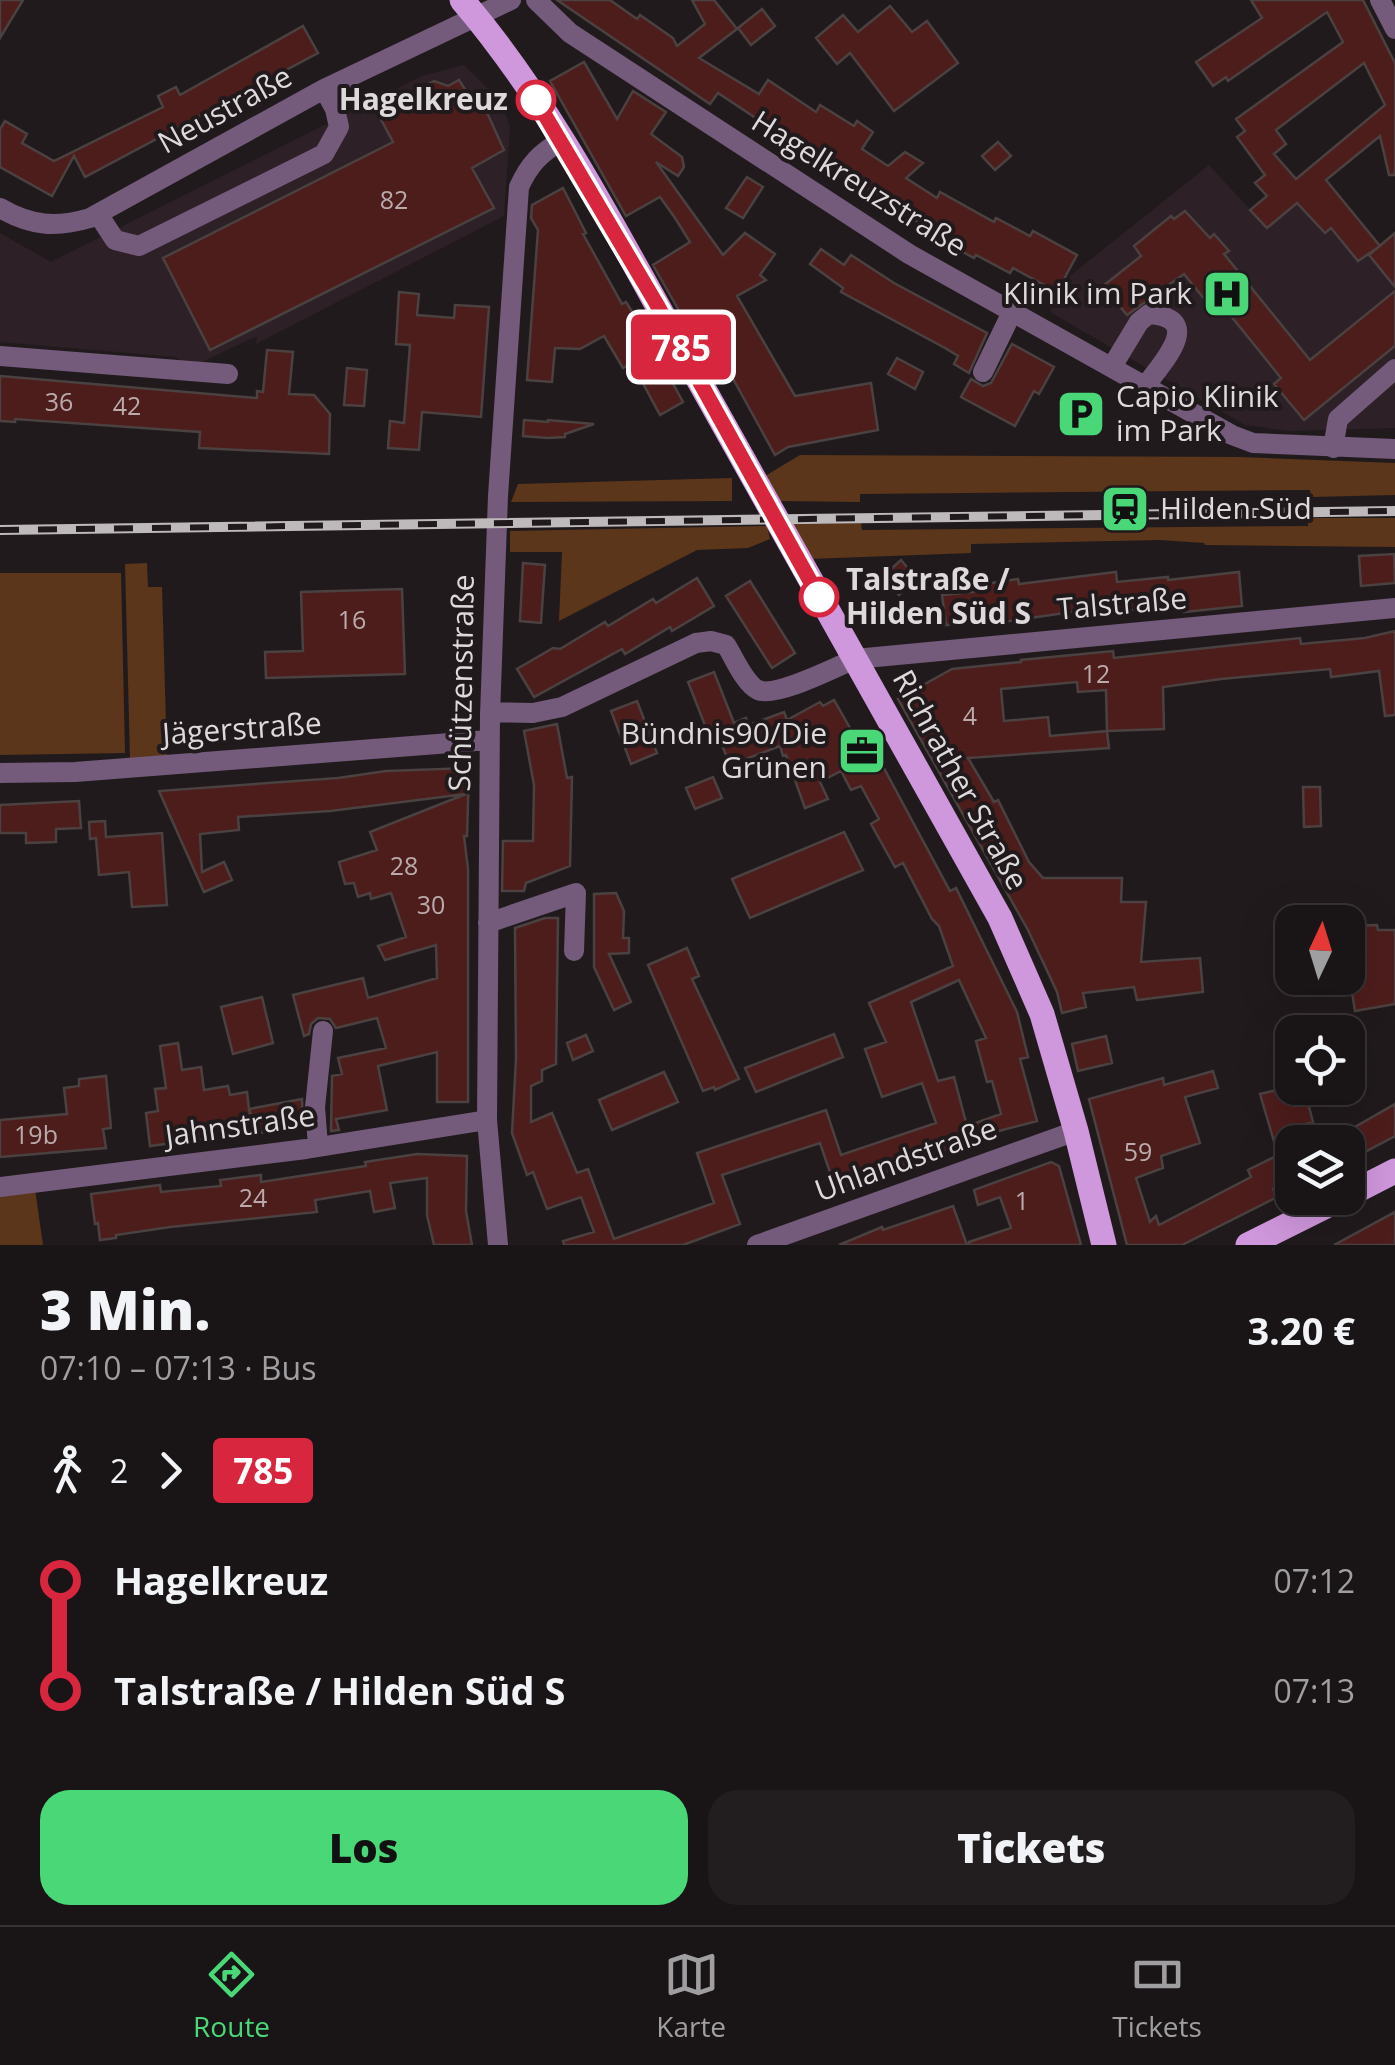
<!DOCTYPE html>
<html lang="de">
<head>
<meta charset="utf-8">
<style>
  body { margin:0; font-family:"Open Sans",sans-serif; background:#221d1f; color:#f1f3f6; height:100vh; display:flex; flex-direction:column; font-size:38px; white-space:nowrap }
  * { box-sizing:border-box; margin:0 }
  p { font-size:32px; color:#9f9ea1 }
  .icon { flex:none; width:55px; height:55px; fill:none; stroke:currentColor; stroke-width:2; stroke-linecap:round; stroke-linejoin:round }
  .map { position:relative; height:1245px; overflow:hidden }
  .sheet { display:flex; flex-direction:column; background:#191416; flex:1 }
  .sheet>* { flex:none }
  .badge { padding:0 20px; border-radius:8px; font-size:35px; line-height:65px }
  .needle { width:65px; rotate:4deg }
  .tools { position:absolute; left:1275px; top:905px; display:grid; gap:20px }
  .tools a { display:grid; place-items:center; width:90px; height:90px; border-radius:20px; background:#191416; box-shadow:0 10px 40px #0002,0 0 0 2px #373335; font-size:50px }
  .map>.badge { position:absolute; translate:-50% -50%; box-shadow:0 0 0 5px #fff }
  .legs { display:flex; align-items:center; gap:15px; height:110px; padding:0 40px; font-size:32px }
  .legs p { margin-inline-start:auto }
  .headline { display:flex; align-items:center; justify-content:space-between; height:170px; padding:0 40px }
  h1 { font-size:55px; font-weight:800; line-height:75px }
  .cta { display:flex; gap:20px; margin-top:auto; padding:20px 40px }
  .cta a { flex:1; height:115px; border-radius:30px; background:#49d778; color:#111; font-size:40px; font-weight:800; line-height:115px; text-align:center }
  .cta a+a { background:#221d1f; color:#f1f3f6 }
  ul { padding:0 40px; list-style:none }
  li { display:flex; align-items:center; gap:35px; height:110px; font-size:38px }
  li i { display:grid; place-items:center; width:15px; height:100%; margin:0 12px; background:currentColor }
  li i::after { content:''; width:25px; height:25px; margin:-12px; border:8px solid; border-radius:50%; background:#191416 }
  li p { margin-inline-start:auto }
  li:first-child i { background:linear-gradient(#0000 50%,currentColor 0) }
  li:last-child i { background:linear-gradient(currentColor 50%,#0000 0) }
  .tab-bar { display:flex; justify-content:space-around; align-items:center; height:140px; border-top:2px solid #373335; background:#191416; font-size:28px; color:#9f9ea1 }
  .tab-bar a { display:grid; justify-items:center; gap:5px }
  .tab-bar .current { color:#49d778 }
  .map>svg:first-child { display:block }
</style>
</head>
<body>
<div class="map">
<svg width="1395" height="1245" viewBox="0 0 1395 1245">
  <rect width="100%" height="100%" fill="#211a1d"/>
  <path fill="#2d2026" d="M 464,65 L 500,100 L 510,127 L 504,216 L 256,344 L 257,336 L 189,368 L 176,357 L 0,342 L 0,233 L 51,262 L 422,76 Z
    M 1209,165 L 1267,228 L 1324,182 L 1379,246 L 1395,239 L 1395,428 L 1289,431 L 1245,425 L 1050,312 L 1070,276 Z"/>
  <path fill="#5b361a" d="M 800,455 L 1239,457 L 1395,463 L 1395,495 L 1311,497 L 1310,490 L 860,494 L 860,502 L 778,501 L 765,476 Z
    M 732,478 L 732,501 L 511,502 L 518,484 Z
    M 1308,518 L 1395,518 L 1395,547 L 1205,545 L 1204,543 L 1160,540 L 971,544 L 971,553 L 809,559 L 790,524 L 861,523 L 862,530 L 1308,526 Z
    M 767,526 L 770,539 L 748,548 L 697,550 L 559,621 L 562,552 L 510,552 L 510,531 Z
    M 147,563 L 148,587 L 162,587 L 167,758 L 130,759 L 125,564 Z
    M 0,573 L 121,573 L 125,753 L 0,755 Z
    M 35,1189 L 43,1245 L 0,1245 L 0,1194 Z"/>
  <path fill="#4d1d1c" stroke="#4a4140" stroke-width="2.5" fill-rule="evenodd" d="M 0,0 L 23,0 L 0,38 Z
    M 557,0 L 610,0 L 637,19 L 640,15 L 673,38 L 677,46 L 705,24 L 692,0 L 714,0 L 737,29 L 699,58 L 759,94 L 768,80 L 816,112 L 820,105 L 854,126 L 857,121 L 873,132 L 862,149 L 888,166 L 905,152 L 923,163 L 906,178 L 937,198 L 940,192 L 994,222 L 996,218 L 1030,236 L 1033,231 L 1077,255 L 1057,292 L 1013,268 L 1010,273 L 976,255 L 974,258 L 920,229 L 922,225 L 840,171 L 837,176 L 793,147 L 795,144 L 718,93 L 710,104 Z
    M 1251,0 L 1363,0 L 1395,63 L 1395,175 L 1389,175 L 1380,136 L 1326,180 L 1380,246 L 1358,261 L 1331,228 L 1325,233 L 1297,203 L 1267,228 L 1250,210 L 1267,196 L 1255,183 L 1265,175 L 1237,137 L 1245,131 L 1236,119 L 1343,42 L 1327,12 L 1228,81 L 1226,77 L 1213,86 L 1196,62 L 1262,18 ZM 1364,63 L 1385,105 L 1296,179 L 1274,154 L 1286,144 L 1276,130 Z
    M 890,6 L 912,32 L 927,21 L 958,63 L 894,111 L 850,53 L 837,64 L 816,38 L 843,15 L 858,32 Z
    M 762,9 L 775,26 L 751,45 L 738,28 Z
    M 303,26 L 318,53 L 85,177 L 74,156 L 52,196 L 0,167 L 0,129 L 5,121 L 27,134 L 22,143 L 54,161 L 163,107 L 158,96 L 176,87 L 180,95 Z
    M 584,62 L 617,119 L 633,91 L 666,112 L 651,134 L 682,157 L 684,167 L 678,176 L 656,162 L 723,255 L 745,233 L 775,254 L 760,275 L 766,280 L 737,296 L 795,396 L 871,383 L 878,430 L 788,447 L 775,455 L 699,317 L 686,323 L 653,265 L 690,242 L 675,218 L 660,197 L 626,216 L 550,81 Z
    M 459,80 L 466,91 L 479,95 L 504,150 L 472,168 L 494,208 L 210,350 L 163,258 L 393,142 L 377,112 L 434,81 L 448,86 Z
    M 998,142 L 1011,156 L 995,170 L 982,156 Z
    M 747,177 L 763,187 L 743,218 L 726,208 Z
    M 563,188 L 586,233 L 583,234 L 622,304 L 626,302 L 636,318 L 631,321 L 654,361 L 659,358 L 683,402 L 660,415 L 632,363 L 623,368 L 604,336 L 580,349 L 555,348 L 552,382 L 527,380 L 538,230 L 531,218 L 532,205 Z
    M 1185,211 L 1210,238 L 1214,234 L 1229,251 L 1224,254 L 1310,360 L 1395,291 L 1395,346 L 1304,420 L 1274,384 L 1281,378 L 1218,300 L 1210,306 L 1184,274 L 1127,315 L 1103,286 L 1141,256 L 1134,246 L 1171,216 L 1174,219 Z
    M 1395,233 L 1395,287 L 1369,255 Z
    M 821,249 L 844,265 L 851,255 L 894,283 L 987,333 L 969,373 L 954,364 L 958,356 L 945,348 L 841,292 L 843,288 L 810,264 Z
    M 399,292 L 419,294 L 417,315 L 454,318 L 455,305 L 489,307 L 481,417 L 422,412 L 419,450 L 388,448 L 390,421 L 404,423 L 410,345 L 396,344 Z
    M 1012,344 L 1054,367 L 1039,394 L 1034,391 L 1015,426 L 961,397 L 971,379 L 983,386 L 991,383 Z
    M 267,350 L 293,352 L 289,394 L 314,395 L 330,414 L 329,454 L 199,448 L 200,432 L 15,419 L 15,422 L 0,421 L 0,376 L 257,398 L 257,391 L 263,392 Z
    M 897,358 L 923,372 L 915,389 L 888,374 Z
    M 347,368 L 367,370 L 364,406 L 344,405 Z
    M 524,420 L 548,422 L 548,420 L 594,424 L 565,434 L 565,437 L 548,438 L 523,436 Z
    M 1394,554 L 1395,583 L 1361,586 L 1359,556 Z
    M 901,560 L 917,579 L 899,595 L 882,577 Z
    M 523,563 L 545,565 L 541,623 L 520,621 Z
    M 1116,572 L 1117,582 L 1168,577 L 1168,580 L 1239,572 L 1242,606 L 1184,612 L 1184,604 L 1079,616 L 1079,611 L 989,624 L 989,620 L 946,625 L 942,595 L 985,591 L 984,584 L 1018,579 L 1019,584 Z
    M 697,578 L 714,606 L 672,631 L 670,627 L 625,654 L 622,649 L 534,697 L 517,669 L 553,648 L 560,649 L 605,622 L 608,626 L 653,599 L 656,603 Z
    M 750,581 L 795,653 L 772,668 L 726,596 Z
    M 402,589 L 405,674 L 266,678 L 265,652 L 303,651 L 301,592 Z
    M 1395,631 L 1395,715 L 1385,716 L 1379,671 L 1331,677 L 1330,669 L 1221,679 L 1163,687 L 1164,729 L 1107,731 L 1109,748 L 968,758 L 994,802 L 998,800 L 1029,862 L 1043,878 L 1122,878 L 1121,902 L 1146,902 L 1141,962 L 1200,958 L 1203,992 L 1137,1000 L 1134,987 L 1083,993 L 1086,1007 L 1062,1013 L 1057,992 L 1028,930 L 898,699 L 952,669 L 1021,662 L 1021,660 L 1113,651 L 1114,658 L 1300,638 L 1301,644 L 1365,638 ZM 1077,682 L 1078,692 L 1106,690 L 1107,731 L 1050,736 L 1048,717 L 1004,721 L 1001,689 Z
    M 714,672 L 734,723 L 746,718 L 749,725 L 784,712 L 787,720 L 820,702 L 823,706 L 834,700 L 858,742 L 865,733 L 950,891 L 956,888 L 1017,1012 L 1028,1057 L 1020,1059 L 1037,1121 L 995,1132 L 836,1190 L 820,1143 L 722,1175 L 740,1224 L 683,1245 L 564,1245 L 563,1241 L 594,1232 L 581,1197 L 547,1209 L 533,1172 L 527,1175 L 512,1133 L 516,1059 L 515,928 L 545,918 L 558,918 L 556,1064 L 542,1070 L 542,1081 L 531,1086 L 531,1122 L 552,1113 L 577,1173 L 588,1169 L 614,1239 L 714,1203 L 697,1153 L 826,1110 L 841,1155 L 936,1123 L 922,1083 L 882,1097 L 865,1049 L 886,1042 L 869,1003 L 953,966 L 939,926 L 932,919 L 903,863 L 895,867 L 871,824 L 879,819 L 861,786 L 851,790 L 841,771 L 820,782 L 828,799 L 805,808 L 786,755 L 783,756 L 780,746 L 730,765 L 716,730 L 708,733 L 688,682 ZM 959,980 L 986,1038 L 976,1041 L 987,1082 L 992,1081 L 1001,1114 L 967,1126 L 954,1077 L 938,1081 L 911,1002 Z
    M 637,701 L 657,753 L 631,764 L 611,711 Z
    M 557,724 L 567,778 L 572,777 L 570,866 L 526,883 L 524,891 L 502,891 L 503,841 L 533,841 L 534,785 L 524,731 Z
    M 469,768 L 467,836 L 464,836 L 468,869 L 468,1102 L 437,1102 L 437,1052 L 378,1066 L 387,1110 L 336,1119 L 339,1130 L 331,1131 L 332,1076 L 342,1074 L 338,1058 L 386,1048 L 377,1018 L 336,1028 L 330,1019 L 318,1018 L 311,1024 L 309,1034 L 304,1036 L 293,995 L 363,978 L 368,998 L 437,978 L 436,945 L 385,960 L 378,946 L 406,937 L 391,893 L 371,899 L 370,893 L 358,897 L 354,883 L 345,884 L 339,862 L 377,850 L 370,832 L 466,794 L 330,811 L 238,817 L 239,830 L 200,834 L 202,872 L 224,862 L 232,880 L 204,892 L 159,791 L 338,778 L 386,771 Z
    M 713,777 L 722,798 L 695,809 L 686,788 Z
    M 1303,787 L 1320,787 L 1321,826 L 1304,827 Z
    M 79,801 L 81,828 L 56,829 L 56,842 L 26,843 L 26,833 L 0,833 L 0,805 Z
    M 105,821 L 106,837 L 162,833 L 167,905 L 132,907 L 129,872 L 99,875 L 96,838 L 90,839 L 89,822 Z
    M 844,832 L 863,870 L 750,918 L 732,879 Z
    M 616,893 L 624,911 L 623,938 L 629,938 L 629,953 L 609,954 L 631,1002 L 614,1010 L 594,967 L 594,894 Z
    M 1377,925 L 1378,930 L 1395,930 L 1395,1004 L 1355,1011 L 1348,967 L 1348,926 Z
    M 687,948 L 699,976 L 692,979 L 739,1079 L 715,1090 L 714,1087 L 703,1091 L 648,965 Z
    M 262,997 L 273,1043 L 233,1054 L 221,1007 Z
    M 834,1034 L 843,1057 L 756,1092 L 745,1068 Z
    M 586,1035 L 593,1051 L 573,1060 L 567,1043 Z
    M 1106,1036 L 1112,1063 L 1078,1071 L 1072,1044 Z
    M 178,1043 L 182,1070 L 201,1067 L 204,1090 L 228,1086 L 230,1095 L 247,1092 L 249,1109 L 302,1099 L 303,1126 L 258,1133 L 249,1109 L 251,1121 L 215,1127 L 216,1137 L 150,1146 L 146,1113 L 158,1111 L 155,1089 L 166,1088 L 160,1046 Z
    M 1213,1071 L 1218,1088 L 1185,1097 L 1200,1143 L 1161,1156 L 1163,1168 L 1136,1178 L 1150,1222 L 1156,1216 L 1159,1225 L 1251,1177 L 1248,1170 L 1278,1155 L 1260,1094 L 1285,1088 L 1304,1088 L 1313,1122 L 1292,1128 L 1292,1190 L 1288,1191 L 1285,1183 L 1273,1189 L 1277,1197 L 1182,1245 L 1127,1245 L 1089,1099 L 1163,1078 L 1164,1085 Z
    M 664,1072 L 678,1102 L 612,1130 L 599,1100 Z
    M 106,1076 L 111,1128 L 103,1129 L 106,1148 L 0,1157 L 0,1120 L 67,1114 L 64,1088 L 79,1086 L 79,1079 Z
    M 1395,1104 L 1395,1136 L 1348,1161 L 1348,1131 Z
    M 417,1154 L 467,1156 L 466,1211 L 472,1245 L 434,1245 L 427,1215 L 427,1178 L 390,1183 L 395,1208 L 374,1212 L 370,1191 L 315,1200 L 317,1212 L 170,1227 L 116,1235 L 116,1238 L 100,1240 L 98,1223 L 95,1224 L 91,1194 L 160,1185 L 161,1192 L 221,1186 L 220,1180 L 261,1175 L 261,1182 L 366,1166 L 365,1162 Z
    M 1051,1162 L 1059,1166 L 1081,1245 L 969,1245 L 969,1242 L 1011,1228 L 1000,1197 L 978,1205 L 974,1190 Z
    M 953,1206 L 967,1245 L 839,1245 L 882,1227 L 883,1230 Z
    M 1395,1212 L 1395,1245 L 1334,1245 Z"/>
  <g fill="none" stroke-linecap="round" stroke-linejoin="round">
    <path stroke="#745a7b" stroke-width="20" d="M 536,0 L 570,33 L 909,254 L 1232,435 L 1253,443 L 1395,449
      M 1380,0 L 1395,29
      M 0,208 C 31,226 56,228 90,218 L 324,89 L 511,0
      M 98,214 L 115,240 L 139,246 L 324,154 L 339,127 L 335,109 L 324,89
      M 0,356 L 228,374
      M 1113,365 L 1139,322 L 1149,314 C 1205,318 1163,362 1146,385
      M 983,372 L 1013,310
      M 1333,448 L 1338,419 L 1395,369
      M 490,712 L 533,713 L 562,707 L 696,643 L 711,641 L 726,645 C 734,657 744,683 758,690 C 776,698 836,667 855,659 L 1395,608
      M 0,773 L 75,772 L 489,740
      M 488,923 L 576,893 L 574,951
      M 318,1146 L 315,1107 L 323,1031
      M 0,1187 L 306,1149 L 487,1120
      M 498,1245 L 487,1120 L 490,715 L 498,496 L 519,187 C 529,165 540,153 561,141
      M 757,1245 L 1076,1131"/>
    <path stroke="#cf97dc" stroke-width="25" d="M 462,0 C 555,108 627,253 697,377 C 799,557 899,738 1000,918 L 1042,1014 L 1076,1131 L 1104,1245
      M 1348,1195 L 1395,1171
      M 1248,1245 L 1342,1198"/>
    <g stroke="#beb9bb" stroke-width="10">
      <path id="rail" d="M 0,530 L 1395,511"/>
    </g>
    <use href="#rail" stroke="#211a1d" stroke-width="6" stroke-dasharray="19" stroke-linecap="butt"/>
  </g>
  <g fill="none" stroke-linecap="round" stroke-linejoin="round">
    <g stroke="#fff" stroke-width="22">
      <path id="line-1" d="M 536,100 L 656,303 L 819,597"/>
    </g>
    <use href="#line-1" stroke="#d7263d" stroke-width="15"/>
  </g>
  <defs>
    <g id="hospital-square" transform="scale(2.5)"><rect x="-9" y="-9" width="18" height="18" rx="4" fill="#49d778" stroke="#211a1d"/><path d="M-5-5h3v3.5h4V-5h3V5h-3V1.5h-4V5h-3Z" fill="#111"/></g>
    <g id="parking-square" transform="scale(2.5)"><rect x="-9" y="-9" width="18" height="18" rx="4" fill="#49d778" stroke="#211a1d"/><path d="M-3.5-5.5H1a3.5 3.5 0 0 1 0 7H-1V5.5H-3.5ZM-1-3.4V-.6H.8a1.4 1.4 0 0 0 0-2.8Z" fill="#111"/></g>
    <g id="station-square" transform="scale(2.5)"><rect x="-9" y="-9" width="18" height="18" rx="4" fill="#49d778" stroke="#211a1d"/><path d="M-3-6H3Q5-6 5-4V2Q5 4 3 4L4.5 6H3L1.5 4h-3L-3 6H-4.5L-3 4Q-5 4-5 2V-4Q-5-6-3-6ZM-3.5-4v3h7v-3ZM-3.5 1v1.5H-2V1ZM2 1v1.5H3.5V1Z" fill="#111"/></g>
    <g id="office-square" transform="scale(2.5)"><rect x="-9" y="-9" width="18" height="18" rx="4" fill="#49d778" stroke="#211a1d"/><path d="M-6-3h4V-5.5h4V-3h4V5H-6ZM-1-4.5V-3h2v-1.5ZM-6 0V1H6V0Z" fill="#111"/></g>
  </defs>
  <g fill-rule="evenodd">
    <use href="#hospital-square" x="1227" y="294"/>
    <use href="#parking-square" x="1081" y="414"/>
    <use href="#station-square" x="1125" y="509"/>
    <use href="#office-square" x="862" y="751"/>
  </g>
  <g fill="#fff" stroke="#d7263d" stroke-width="5">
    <circle cx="536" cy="100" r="18"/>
    <circle cx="819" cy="597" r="18"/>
  </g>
  <g text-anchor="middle" stroke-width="8" stroke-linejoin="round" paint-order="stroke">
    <g font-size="25" fill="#baaaab">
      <text x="394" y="209">82</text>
      <text x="59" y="411">36</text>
      <text x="127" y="415">42</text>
      <text x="352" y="629">16</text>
      <text x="1096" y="683">12</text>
      <text x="970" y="725">4</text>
      <text x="404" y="875">28</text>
      <text x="431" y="914">30</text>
      <text x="36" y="1144">19b</text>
      <text x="1138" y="1161">59</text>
      <text x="253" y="1207">24</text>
      <text x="1022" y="1210">1</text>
    </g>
    <g font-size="30" font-weight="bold" fill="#ded9db" stroke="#211a1d" text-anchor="end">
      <text x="508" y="110">Hagelkreuz</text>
      <text x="846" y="590" text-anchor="start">Talstraße /<tspan x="846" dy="34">Hilden Süd S</tspan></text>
    </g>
    <g font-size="30" fill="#ded9db" stroke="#211a1d">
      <text transform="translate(225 110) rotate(-29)" y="10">Neustraße</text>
      <text transform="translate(859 184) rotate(32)" y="10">Hagelkreuzstraße</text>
      <text transform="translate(1122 604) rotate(-5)" y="10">Talstraße</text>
      <text transform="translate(462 683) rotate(-89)" y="10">Schützenstraße</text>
      <text transform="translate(242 729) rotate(-4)" y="10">Jägerstraße</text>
      <text transform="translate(960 780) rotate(61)" y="10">Richrather Straße</text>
      <text transform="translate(240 1126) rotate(-8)" y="10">Jahnstraße</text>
      <text transform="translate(906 1160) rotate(-20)" y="10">Uhlandstraße</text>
    </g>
    <g font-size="30" fill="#ded9db" stroke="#211a1d" text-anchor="end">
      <text x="1192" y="304">Klinik im Park</text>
      <text x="1116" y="407" text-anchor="start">Capio Klinik<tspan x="1116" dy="34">im Park</tspan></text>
      <text x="1160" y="519" text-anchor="start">Hilden Süd</text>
      <text x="827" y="744">Bündnis90/Die<tspan x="827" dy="34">Grünen</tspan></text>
    </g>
  </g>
</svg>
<div class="tools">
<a><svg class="needle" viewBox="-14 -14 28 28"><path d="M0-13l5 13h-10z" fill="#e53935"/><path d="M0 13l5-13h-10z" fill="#9f9ea1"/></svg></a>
<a><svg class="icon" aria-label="locate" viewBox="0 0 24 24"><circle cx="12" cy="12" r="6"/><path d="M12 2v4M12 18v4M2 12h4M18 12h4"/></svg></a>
<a><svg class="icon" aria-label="layers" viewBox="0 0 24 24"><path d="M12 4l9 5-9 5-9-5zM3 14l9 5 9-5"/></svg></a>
</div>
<b class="badge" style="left:681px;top:347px;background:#d7263d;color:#fff">785</b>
</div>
<section class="sheet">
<div class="headline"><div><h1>3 Min.</h1><p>07:10 – 07:13 · Bus</p></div><b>3.20 €</b></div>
<div class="legs"><svg class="icon" aria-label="walk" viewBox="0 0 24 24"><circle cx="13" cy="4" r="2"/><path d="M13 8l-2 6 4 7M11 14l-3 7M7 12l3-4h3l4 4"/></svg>2<svg class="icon" aria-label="forward" viewBox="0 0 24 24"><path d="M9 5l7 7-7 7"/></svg><b class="badge" style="background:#d7263d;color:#fff">785</b></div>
<ul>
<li><i style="color:#d7263d"></i><b>Hagelkreuz</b><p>07:12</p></li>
<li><i style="color:#d7263d"></i><b>Talstraße / Hilden Süd S</b><p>07:13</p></li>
</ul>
<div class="cta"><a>Los</a><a>Tickets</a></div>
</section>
<nav class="tab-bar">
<a class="current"><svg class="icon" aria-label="directions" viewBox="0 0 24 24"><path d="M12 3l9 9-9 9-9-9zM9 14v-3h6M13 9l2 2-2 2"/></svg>Route</a>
<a><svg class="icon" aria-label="map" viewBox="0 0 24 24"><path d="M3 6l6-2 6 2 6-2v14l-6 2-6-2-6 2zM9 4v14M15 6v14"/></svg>Karte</a>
<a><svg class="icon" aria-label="tickets" viewBox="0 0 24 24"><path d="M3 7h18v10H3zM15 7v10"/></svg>Tickets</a>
</nav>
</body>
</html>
